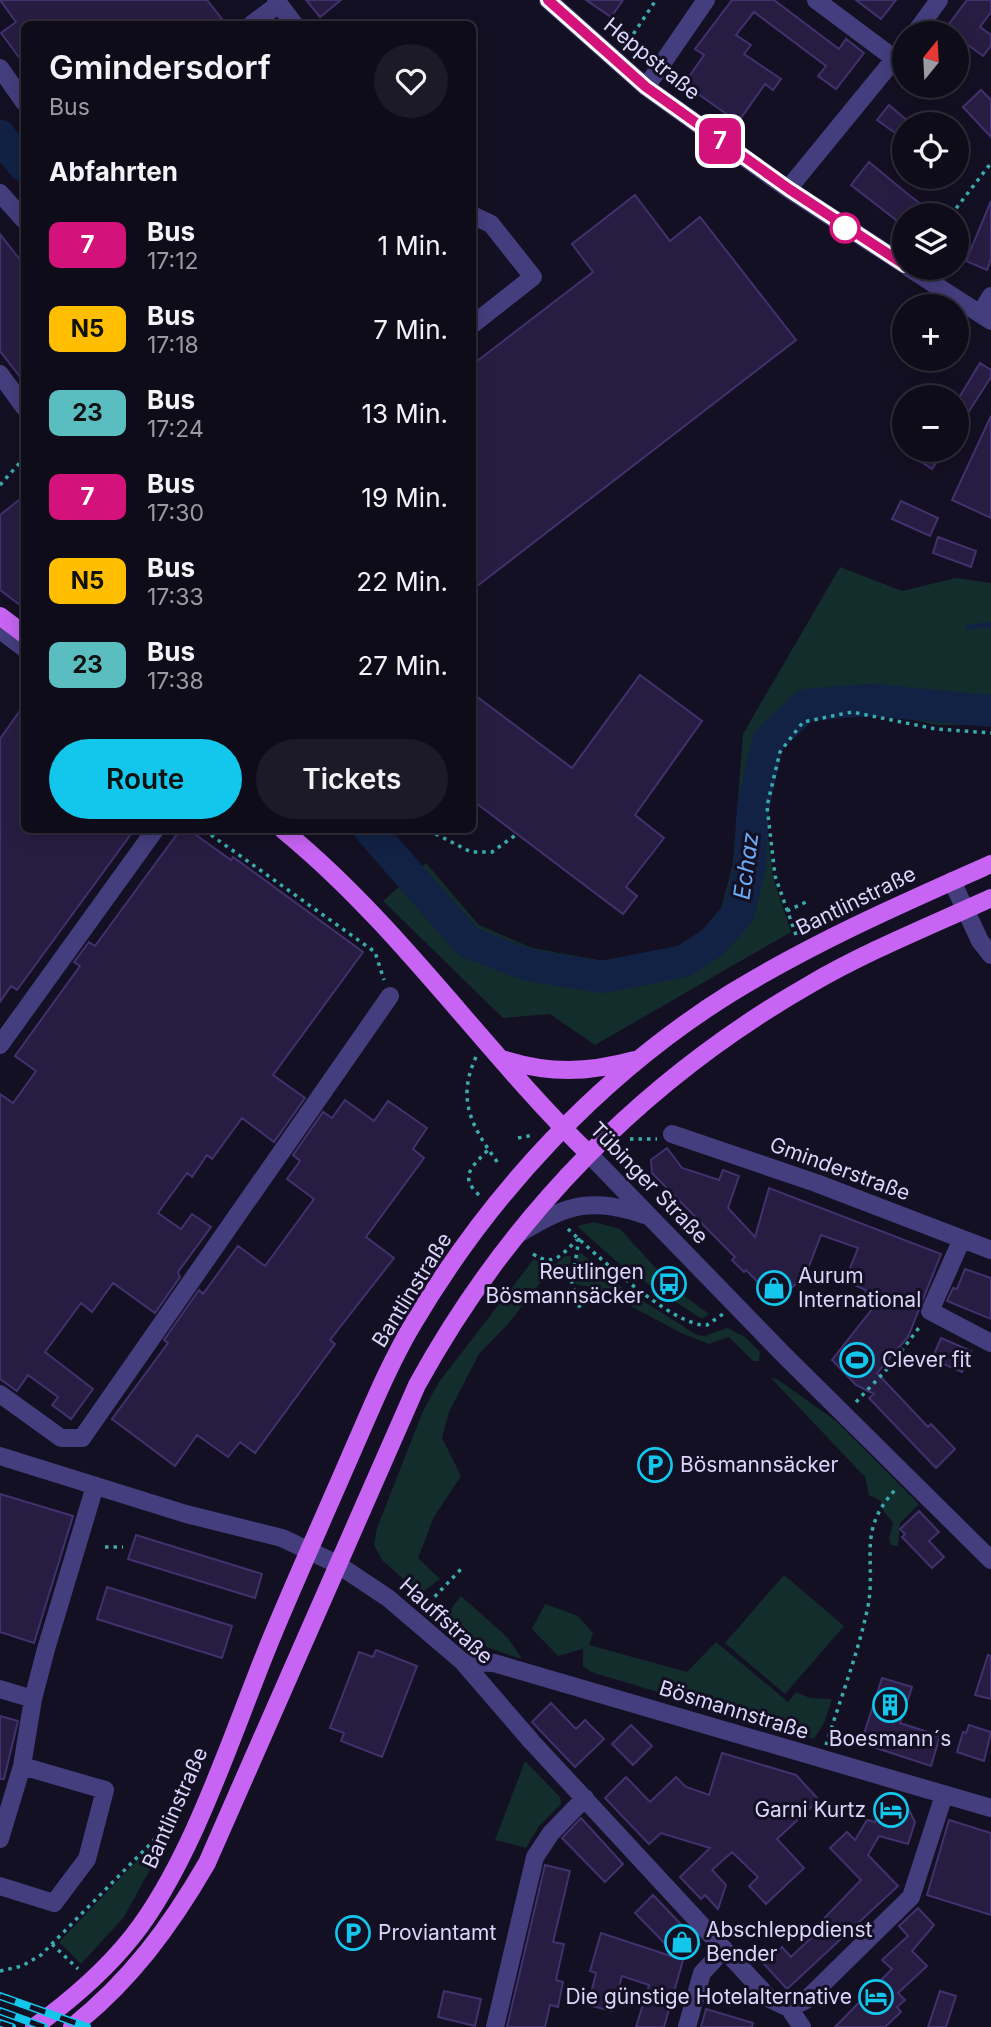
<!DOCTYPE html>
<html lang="de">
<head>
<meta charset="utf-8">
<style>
  body { margin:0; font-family:Inter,sans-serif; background:#1d1a27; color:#f1f3f6; height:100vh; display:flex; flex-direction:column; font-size:26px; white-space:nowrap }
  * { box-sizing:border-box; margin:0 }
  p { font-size:23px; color:#9b9ba2 }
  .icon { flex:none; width:38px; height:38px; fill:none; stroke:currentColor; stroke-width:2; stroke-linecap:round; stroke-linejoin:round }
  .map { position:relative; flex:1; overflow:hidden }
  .drawer { position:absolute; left:21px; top:21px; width:455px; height:812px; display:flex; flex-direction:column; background:#0f0c1a; border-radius:10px; box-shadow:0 4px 18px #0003,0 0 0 2px #2f2c39 }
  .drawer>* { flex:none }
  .badge { padding:0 14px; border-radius:10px; font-size:24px; line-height:46px }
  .needle { width:46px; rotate:18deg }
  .fabs { position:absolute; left:892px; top:21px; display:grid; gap:14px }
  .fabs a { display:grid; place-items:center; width:77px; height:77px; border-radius:50%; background:#0f0c1a; box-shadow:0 4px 18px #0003,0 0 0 2px #2f2c39; font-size:35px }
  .map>.badge { position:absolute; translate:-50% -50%; box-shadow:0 0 0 4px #fff }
  h2 { padding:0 28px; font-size:26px; line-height:63px }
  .round { display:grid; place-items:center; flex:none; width:74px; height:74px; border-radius:37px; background:#1d1a27 }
  .summary { display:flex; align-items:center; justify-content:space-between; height:119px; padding:0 28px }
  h1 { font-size:33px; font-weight:600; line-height:52px }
  .primary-button { display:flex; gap:14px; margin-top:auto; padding:14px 28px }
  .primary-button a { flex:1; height:80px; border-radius:42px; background:#12c7eb; color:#111; font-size:28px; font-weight:600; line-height:80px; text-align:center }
  .primary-button a+a { background:#1d1a27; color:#f1f3f6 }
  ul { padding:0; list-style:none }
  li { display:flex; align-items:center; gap:21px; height:84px; padding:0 28px }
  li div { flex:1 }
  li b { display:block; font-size:26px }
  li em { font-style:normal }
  li .badge { min-width:77px; font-weight:700; text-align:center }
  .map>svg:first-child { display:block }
</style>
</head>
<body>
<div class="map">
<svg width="991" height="2027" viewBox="0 0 991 2027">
  <rect width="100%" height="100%" fill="#141023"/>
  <path fill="#132c2c" d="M 840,567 L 902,591 L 956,578 L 991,583 L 991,725 L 937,725 L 853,708 L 802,720 L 776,752 L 764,806 L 773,877 L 791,932 L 595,1045 L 550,1014 L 503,1018 L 383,901 L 426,863 L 479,925 L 532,948 L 604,961 L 680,947 L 702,932 L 722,906 L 733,863 L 743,734 Z
    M 594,1222 L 620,1229 L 664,1277 L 661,1280 L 673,1293 L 676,1290 L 709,1314 L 702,1319 L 625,1269 L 577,1226 Z
    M 581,1253 L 624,1289 L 697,1335 L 704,1336 L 727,1328 L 745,1337 L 760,1352 L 759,1361 L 753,1361 L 729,1337 L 709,1344 L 681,1333 L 599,1289 L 575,1284 L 578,1254 Z
    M 565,1256 L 571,1256 L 568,1281 L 545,1277 L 508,1324 L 479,1354 L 449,1412 L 442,1438 L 461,1476 L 434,1517 L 418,1558 L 440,1579 L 420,1594 L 382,1560 L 374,1545 L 377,1528 L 423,1411 L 439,1382 L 534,1259 L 544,1266 L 556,1264 Z
    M 771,1378 L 777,1379 L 836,1421 L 919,1504 L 900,1523 L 898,1546 L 891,1545 L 889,1538 L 893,1523 L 882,1509 L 881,1501 L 869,1495 L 865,1477 Z
    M 784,1575 L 844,1626 L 785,1694 L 725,1643 Z
    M 461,1596 L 508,1638 L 522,1659 C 492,1649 466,1642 444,1618 Z
    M 545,1604 L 578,1616 L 593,1633 L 589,1645 L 687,1672 L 716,1642 L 788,1702 L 796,1692 L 810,1698 L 832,1699 L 824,1723 L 814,1739 L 591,1672 L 583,1666 L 583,1649 L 558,1656 L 532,1629 Z
    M 525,1761 L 560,1797 L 561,1804 L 539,1826 L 526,1848 L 495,1840 Z
    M 157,1840 L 165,1842 L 124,1917 L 81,1964 L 59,1942 Z"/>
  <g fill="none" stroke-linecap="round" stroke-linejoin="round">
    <path stroke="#122245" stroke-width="5" d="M 968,627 L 991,625"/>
    <path stroke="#122245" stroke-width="32" d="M 0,136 L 24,166
      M 370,830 L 468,942 L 528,965 L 602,977 L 684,961 L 713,942 L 739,912 L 750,866 L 753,808 L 768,741 L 806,705 L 870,700 L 991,711"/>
  </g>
  <path fill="#271d42" stroke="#41316d" stroke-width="2" d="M 0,0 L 207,0 L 226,24 L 24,24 L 24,64 L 1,33 L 16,22 Z
    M 306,0 L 341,0 L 320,17 Z
    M 586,0 L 623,0 L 611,17 Z
    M 732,0 L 774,0 L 839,49 L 846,39 L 864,53 L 836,89 L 818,76 L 826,66 L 754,12 L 736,35 L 751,45 L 744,54 L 781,79 L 773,90 L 765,84 L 738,122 L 684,84 L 704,55 L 695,49 Z
    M 856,0 L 896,0 L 881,19 Z
    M 967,0 L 991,0 L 991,12 L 980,27 L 991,35 L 991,46 L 983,56 L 957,37 L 957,33 L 946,28 Z
    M 981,90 L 991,100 L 991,137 L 963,107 Z
    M 889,105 L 909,122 L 898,135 L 877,120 Z
    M 869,162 L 909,195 L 935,215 L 905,215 L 905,227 L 851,185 Z
    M 635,195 L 670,241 L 700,217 L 796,340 L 472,590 L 472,365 L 593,272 L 572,244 Z
    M 991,201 L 991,259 L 987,270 L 966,261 Z
    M 0,234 L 24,265 L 24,382 L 0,351 Z
    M 980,363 L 991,370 L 991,377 L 957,430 L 957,401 Z
    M 991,416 L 991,518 L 952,500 Z
    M 928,450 L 944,450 L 932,469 L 920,461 Z
    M 24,496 L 24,608 L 0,590 L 0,515 Z
    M 901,501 L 938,518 L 930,536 L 892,519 Z
    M 938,537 L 976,551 L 971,567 L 933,553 Z
    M 640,675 L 702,721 L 635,815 L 664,838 L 626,887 L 637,896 L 623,914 L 472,800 L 472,693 L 572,768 Z
    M 24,705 L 24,830 L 134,830 L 17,990 L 11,986 L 0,1002 L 0,739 Z
    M 180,830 L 189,830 L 231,860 L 233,857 L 363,952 L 273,1075 L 305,1098 L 274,1142 L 242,1118 L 212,1159 L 207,1155 L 192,1177 L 187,1173 L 158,1213 L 181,1229 L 192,1214 L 211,1227 L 178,1272 L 180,1277 L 155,1313 L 113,1283 L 92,1312 L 81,1303 L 45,1352 L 93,1389 L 71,1419 L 52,1405 L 58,1397 L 28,1375 L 17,1391 L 0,1379 L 0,1094 L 13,1103 L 36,1071 L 15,1056 L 80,966 L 74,962 L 89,942 L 95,946 Z
    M 345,1100 L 374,1121 L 388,1101 L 427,1128 L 413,1149 L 424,1158 L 366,1237 L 394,1258 L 330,1340 L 335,1344 L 255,1453 L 240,1442 L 228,1457 L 197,1435 L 175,1466 L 112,1419 L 168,1343 L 164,1340 L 199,1290 L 203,1294 L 238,1246 L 265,1266 L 314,1199 L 287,1179 L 300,1161 L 293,1155 L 323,1112 L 332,1118 Z
    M 667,1148 L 682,1168 L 719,1180 L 723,1170 L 739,1176 L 728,1208 L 755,1237 L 769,1188 L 941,1254 L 908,1337 L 877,1373 L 928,1427 L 931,1424 L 955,1449 L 936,1468 L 869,1398 L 874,1394 L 856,1385 L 832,1360 L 876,1304 L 863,1299 L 866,1290 L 845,1281 L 858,1248 L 821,1235 L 806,1274 L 777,1302 L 746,1270 L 744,1272 L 732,1260 L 735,1257 L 652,1173 L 651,1160 Z
    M 965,1269 L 991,1278 L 991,1319 L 947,1301 L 953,1288 L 957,1289 Z
    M 941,1338 L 971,1351 L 962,1372 L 932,1359 Z
    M 0,1494 L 73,1516 L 34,1643 L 0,1632 Z
    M 919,1511 L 939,1532 L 929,1541 L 944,1557 L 932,1568 L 902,1537 L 905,1534 L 900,1529 Z
    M 136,1535 L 262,1574 L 255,1598 L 128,1559 Z
    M 107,1587 L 232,1626 L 222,1658 L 97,1619 Z
    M 376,1650 L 417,1666 L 382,1757 L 341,1741 L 344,1733 L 330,1728 L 359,1652 L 373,1657 Z
    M 988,1655 L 991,1656 L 991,1699 L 975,1695 Z
    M 882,1678 L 912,1687 L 900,1723 L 940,1736 L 931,1766 L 861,1743 Z
    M 551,1703 L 576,1729 L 585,1720 L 604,1739 L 575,1767 L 532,1722 Z
    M 0,1716 L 18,1721 L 4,1779 L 0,1779 Z
    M 631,1725 L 652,1746 L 633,1765 L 612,1744 Z
    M 969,1725 L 991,1732 L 984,1761 L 957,1752 L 963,1732 L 966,1733 Z
    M 722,1753 L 796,1775 L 819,1800 L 777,1839 L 804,1868 L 766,1904 L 749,1886 L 758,1877 L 732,1852 L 712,1870 L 726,1885 L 718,1909 L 705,1895 L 701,1899 L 680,1877 L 710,1848 L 661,1833 L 649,1844 L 605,1798 L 626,1777 L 650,1802 L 676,1777 L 686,1787 L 709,1795 Z
    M 882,1800 L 908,1808 L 915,1822 L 908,1844 L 879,1836 L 868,1855 L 898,1886 L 787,1989 L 764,1964 L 782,1947 L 791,1957 L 815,1934 L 812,1931 L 861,1880 L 830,1848 L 847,1832 L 855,1840 L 867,1820 L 875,1822 Z
    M 581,1818 L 623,1864 L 605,1882 L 562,1838 Z
    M 949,1820 L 991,1833 L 991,1915 L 927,1895 Z
    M 545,1865 L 570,1871 L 553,1942 L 564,1944 L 556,1980 L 563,1982 L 558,2007 L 550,2005 L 545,2027 L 507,2027 Z
    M 653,1895 L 700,1944 L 683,1960 L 664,2027 L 636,2027 L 649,1985 L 622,1976 L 612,2011 L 588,2005 L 596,1973 L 590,1971 L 601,1933 L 680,1959 L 635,1913 Z
    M 918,1908 L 934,1925 L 912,1951 L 927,1966 L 898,1993 L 905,2000 L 897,2007 L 901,2012 L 885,2027 L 835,2027 L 892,1969 L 882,1960 L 908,1936 L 899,1926 Z
    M 444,1991 L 481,1999 L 475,2026 L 438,2017 Z
    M 940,1991 L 956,1996 L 946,2027 L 928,2027 Z
    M 706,2009 L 753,2023 L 752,2027 L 701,2027 Z"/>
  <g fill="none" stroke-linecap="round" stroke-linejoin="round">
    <path stroke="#38acad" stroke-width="3.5" stroke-dasharray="3.5 5" stroke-linecap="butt" d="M 624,48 L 656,0
      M 951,215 L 991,163
      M 0,485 L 24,458
      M 204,830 L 375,952 L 384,980
      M 428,830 L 471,852 L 492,852 L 517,834
      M 787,911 L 806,902
      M 796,935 L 775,876 L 767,806 L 780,752 L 803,722 L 852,712 L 936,729 L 991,733
      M 476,1057 C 456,1100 472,1127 498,1163
      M 518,1138 L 534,1135
      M 630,1139 L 657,1139
      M 479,1195 C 458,1176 473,1166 488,1150
      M 568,1229 C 593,1252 674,1328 707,1325 L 723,1314
      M 579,1238 L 572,1283 L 580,1308
      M 533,1254 C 554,1268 562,1254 577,1240
      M 856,1402 L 891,1365 L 921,1325
      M 105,1547 L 123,1547
      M 423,1609 L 463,1567
      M 826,1745 C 840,1700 857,1656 867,1611 C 878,1562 855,1533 895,1490
      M 52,1944 L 78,1969
      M 0,1971 L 22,1966 L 41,1955 L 167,1827 L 177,1824"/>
    <path stroke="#453e7e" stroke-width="18" d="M 276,0 L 294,24
      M 548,0 L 646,87 L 788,189 L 905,265
      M 816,0 L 895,59
      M 252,24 L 279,4
      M 915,33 L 939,0
      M 0,68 L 24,102
      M 646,87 L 706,0
      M 788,189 L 905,46
      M 0,193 L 24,220
      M 472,215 L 491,224 L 533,277 L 472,325
      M 909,268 L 991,321
      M 980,314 L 991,296
      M 0,374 L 24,407
      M 0,630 L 24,648
      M 952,881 L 980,941 L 991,955
      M 0,1045 L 155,830
      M 672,1134 L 816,1183 L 991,1250
      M 588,1153 L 782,1353 L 991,1560
      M 520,1233 C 570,1203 591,1197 648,1216
      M 962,1239 L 930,1311 L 991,1343
      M 0,1394 L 61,1438 L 82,1438 L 390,996
      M 0,1456 L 186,1514 L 282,1538 L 337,1564 L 388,1598 L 463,1662 L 532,1742 L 770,1999 L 789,2008
      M 463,1662 L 494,1663 L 991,1808
      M 0,1689 L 33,1699
      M 0,1839 L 22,1766 L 33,1699 L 46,1649 L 95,1486
      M 0,1886 L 54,1903 L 87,1859 L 105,1790 L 22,1766
      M 789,2008 L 806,2000 L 911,1897 L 944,1795
      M 789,2008 L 802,2027
      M 495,2027 L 535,1857 L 551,1833 L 585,1798
      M 687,2027 L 702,1973 L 724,1949"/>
    <path stroke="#c764f3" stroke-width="18" d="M 0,616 L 24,634
      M 283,830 C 399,925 482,1049 588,1153
      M 502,1059 C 549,1074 587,1073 635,1060
      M 34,2027 C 70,2001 104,1972 132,1937 C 193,1860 233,1731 271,1639 C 296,1579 323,1519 349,1459 C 369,1414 388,1366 413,1324 C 490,1193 601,1074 731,993 C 814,942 903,903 991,864
      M 72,2027 C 130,1981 170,1927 207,1863 L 417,1385 C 509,1217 643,1080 809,985 C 867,951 930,926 991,898"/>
    <g stroke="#12c7eb" stroke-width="8">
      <path id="rail" d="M 0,1996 L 87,2027
        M 0,2011 L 44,2027
        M 0,2023 L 12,2027"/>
    </g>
    <use href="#rail" stroke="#141023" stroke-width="5" stroke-dasharray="16" stroke-linecap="butt"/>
  </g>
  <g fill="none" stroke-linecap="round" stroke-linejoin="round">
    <g stroke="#fff" stroke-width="16">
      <path id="line" d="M 548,0 L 646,87 L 789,189 L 905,265"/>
    </g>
    <use href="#line" stroke="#d4127b" stroke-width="10"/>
  </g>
  <defs>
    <g id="bus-ring" transform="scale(1.75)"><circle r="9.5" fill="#141023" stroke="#12c7eb" stroke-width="1.5"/><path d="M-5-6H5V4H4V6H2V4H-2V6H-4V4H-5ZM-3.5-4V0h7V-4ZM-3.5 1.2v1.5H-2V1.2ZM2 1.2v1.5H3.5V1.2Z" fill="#12c7eb"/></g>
    <g id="shop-ring" transform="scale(1.75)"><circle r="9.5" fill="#141023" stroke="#12c7eb" stroke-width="1.5"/><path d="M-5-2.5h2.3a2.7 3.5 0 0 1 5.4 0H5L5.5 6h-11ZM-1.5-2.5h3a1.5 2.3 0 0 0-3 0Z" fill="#12c7eb"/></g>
    <g id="stadium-ring" transform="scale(1.75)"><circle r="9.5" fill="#141023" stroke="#12c7eb" stroke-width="1.5"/><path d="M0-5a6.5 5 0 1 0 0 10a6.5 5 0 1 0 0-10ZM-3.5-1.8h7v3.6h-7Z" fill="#12c7eb"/></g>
    <g id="parking-ring" transform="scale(1.75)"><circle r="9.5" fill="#141023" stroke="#12c7eb" stroke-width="1.5"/><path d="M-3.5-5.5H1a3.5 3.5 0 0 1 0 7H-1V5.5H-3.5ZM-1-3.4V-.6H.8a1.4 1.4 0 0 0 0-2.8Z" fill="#12c7eb"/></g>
    <g id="building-ring" transform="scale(1.75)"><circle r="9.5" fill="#141023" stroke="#12c7eb" stroke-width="1.5"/><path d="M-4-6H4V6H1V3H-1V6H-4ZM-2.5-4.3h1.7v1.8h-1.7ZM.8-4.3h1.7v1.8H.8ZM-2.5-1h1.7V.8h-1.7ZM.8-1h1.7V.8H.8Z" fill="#12c7eb"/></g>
    <g id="hotel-ring" transform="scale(1.75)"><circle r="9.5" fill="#141023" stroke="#12c7eb" stroke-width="1.5"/><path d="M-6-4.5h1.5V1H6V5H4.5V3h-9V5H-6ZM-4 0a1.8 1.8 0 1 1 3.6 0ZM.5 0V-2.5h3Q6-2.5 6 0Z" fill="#12c7eb"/></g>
  </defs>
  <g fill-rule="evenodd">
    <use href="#bus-ring" x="669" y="1284"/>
    <use href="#shop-ring" x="774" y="1288"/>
    <use href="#stadium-ring" x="857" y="1360"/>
    <use href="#parking-ring" x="655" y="1465"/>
    <use href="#building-ring" x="890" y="1705"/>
    <use href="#hotel-ring" x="891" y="1810"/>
    <use href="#parking-ring" x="353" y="1933"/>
    <use href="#shop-ring" x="682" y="1942"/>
    <use href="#hotel-ring" x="876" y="1997"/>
  </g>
  <circle fill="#fff" stroke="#d4127b" stroke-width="3.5" cx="845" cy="228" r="14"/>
  <g text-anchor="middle" stroke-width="6" stroke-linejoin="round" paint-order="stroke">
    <g font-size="21" fill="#dcd5fc" stroke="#141023">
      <text transform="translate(652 59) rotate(39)" y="7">Heppstraße</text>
      <text transform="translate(856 901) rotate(-26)" y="7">Bantlinstraße</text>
      <text transform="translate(840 1169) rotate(20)" y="7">Gminderstraße</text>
      <text transform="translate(649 1183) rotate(46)" y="7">Tübinger Straße</text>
      <text transform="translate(412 1290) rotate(-58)" y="7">Bantlinstraße</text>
      <text transform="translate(446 1621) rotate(42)" y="7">Hauffstraße</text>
      <text transform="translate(734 1710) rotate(17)" y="7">Bösmannstraße</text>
      <text transform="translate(175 1808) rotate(-66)" y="7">Bantlinstraße</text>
    </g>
    <g font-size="21" fill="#dcd5fc" stroke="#141023" text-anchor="start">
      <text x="644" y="1279" text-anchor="end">Reutlingen<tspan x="644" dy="24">Bösmannsäcker</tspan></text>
      <text x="798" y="1283">Aurum<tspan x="798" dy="24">International</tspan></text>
      <text x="882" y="1367">Clever fit</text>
      <text x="680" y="1472">Bösmannsäcker</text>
      <text x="890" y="1746" text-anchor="middle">Boesmann´s</text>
      <text x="866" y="1817" text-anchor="end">Garni Kurtz</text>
      <text x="706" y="1937">Abschleppdienst<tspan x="706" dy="24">Bender</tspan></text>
      <text x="378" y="1940">Proviantamt</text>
      <text x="852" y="2004" text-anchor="end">Die günstige Hotelalternative</text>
    </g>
    <g font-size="23" font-style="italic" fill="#6babf4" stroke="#141023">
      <text transform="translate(746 866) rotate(-82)" y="8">Echaz</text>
    </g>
  </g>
</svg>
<div class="fabs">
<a><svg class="needle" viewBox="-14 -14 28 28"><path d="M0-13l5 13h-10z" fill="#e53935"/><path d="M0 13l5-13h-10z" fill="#9b9ba2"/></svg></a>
<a><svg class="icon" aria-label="locate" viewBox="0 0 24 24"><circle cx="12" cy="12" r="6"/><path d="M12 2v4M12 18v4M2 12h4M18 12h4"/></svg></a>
<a><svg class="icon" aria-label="layers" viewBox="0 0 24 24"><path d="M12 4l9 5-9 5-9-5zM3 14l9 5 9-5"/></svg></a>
<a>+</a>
<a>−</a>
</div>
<b class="badge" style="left:720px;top:141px;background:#d4127b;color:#fff">7</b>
<section class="drawer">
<div class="summary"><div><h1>Gmindersdorf</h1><p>Bus</p></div><a class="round"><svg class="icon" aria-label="heart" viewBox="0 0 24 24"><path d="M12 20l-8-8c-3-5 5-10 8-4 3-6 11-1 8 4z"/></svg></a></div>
<h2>Abfahrten</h2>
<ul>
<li><span class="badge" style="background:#d4127b;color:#fff">7</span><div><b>Bus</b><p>17:12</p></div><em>1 Min.</em></li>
<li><span class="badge" style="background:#ffbf00;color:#111">N5</span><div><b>Bus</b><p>17:18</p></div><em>7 Min.</em></li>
<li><span class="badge" style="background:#5abec1;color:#111">23</span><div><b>Bus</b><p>17:24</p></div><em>13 Min.</em></li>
<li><span class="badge" style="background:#d4127b;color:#fff">7</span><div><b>Bus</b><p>17:30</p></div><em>19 Min.</em></li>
<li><span class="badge" style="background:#ffbf00;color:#111">N5</span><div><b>Bus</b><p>17:33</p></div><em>22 Min.</em></li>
<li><span class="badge" style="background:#5abec1;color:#111">23</span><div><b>Bus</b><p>17:38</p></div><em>27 Min.</em></li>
</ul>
<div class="primary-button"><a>Route</a><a>Tickets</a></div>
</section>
</div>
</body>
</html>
